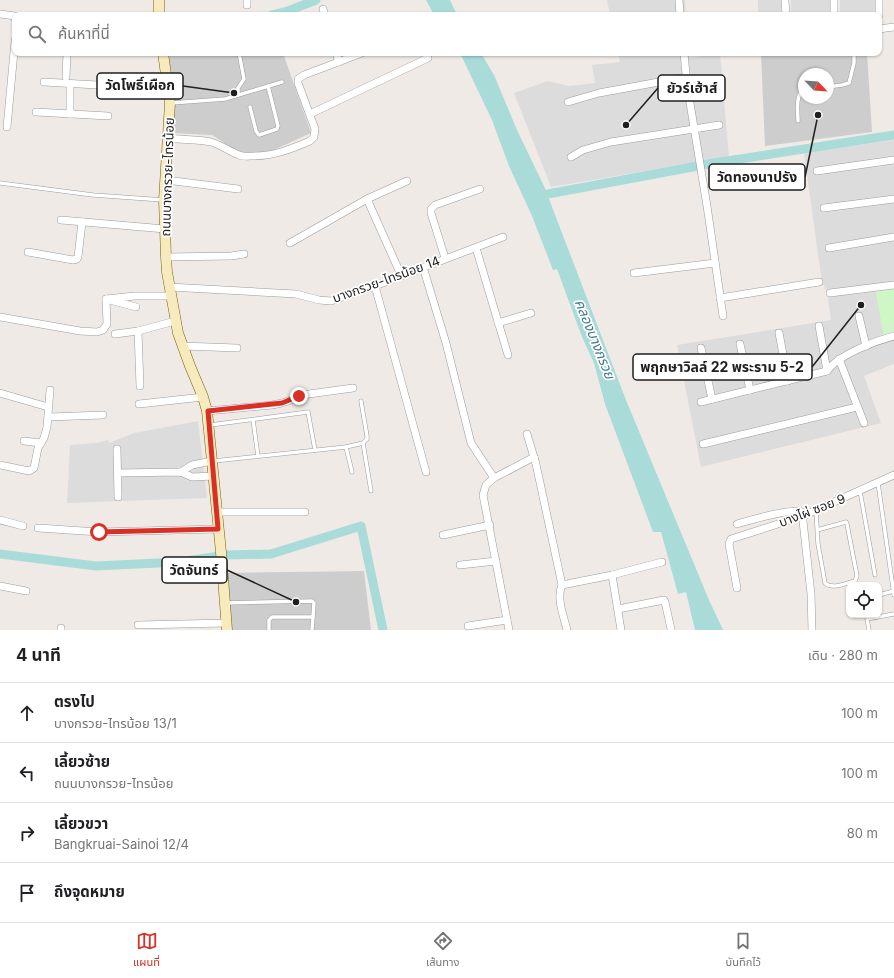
<!DOCTYPE html>
<html lang="th">
<meta charset="utf-8">
<style>
:root{--surface:#fff;--page:#f2f2f2;--text:#202124;--muted:#757577;--line:#e0e0e0;--accent:#d93025}
body{margin:0;font-family:Inter,"Noto Sans Thai",sans-serif;background:var(--page);color:var(--text)}
.controls{position:absolute;right:12px;bottom:12px;display:grid;overflow:hidden;border-radius:8px;box-shadow:0 1px 3px #0004}
.controls button{width:36px;height:36px;display:grid;place-items:center;padding:0;border:0;border-bottom:1px solid var(--line);background:var(--surface);color:var(--text);font:20px sans-serif}
.compass{position:absolute;left:798px;top:68px;width:36px;height:36px;border-radius:50%;background:var(--surface);box-shadow:0 1px 3px #0004;rotate:115deg}
.stop{position:absolute;width:12px;height:12px;margin:-9px;border:3px solid #d93025;border-radius:50%;background:#fff}
.stop.end{background:#d93025;border-color:#fff;box-shadow:0 1px 4px #0008}
.list{margin:0;padding:0;list-style:none}
h2{display:flex;justify-content:space-between;align-items:center;height:52px;margin:0;padding:0 16px;font-size:17px}
h2 small{font-size:13px;font-weight:400;color:var(--muted)}
.list li{display:grid;grid-template-columns:26px 1fr auto;gap:12px;align-items:center;box-sizing:border-box;height:60px;padding:0 16px;border-top:1px solid var(--line)}
.list b{display:block;font-size:15px;white-space:nowrap}
.list p{margin:0;font-size:13px;white-space:nowrap;color:var(--muted)}
.list em{font-size:13px;font-style:normal;color:var(--muted)}
.icon{flex:none;width:22px;height:22px;fill:none;stroke:currentColor;stroke-width:2;stroke-linecap:round;stroke-linejoin:round}
.map{position:relative;flex:none;width:894px;height:630px;overflow:hidden}
.search{position:absolute;background:var(--surface);box-shadow:0 1px 3px #0004;left:12px;right:12px;top:12px;height:44px;display:flex;align-items:center;gap:10px;box-sizing:border-box;padding:0 14px;border-radius:8px;color:var(--muted);font-size:15px}
.sheet{height:292px;background:var(--surface)}
nav{display:flex;justify-content:space-around;align-items:center;box-sizing:border-box;height:56px;border-top:1px solid var(--line);background:var(--surface);font-size:11px;color:var(--muted)}
nav a{display:grid;justify-items:center;gap:2px}
nav .on{color:var(--accent)}
.map>svg:first-child{display:block}
.residential{fill:#dddcdd}
.religious{fill:#cdcdcd;fill-rule:evenodd}
.park{fill:#cff7c6}
.water{fill:#a9dbd9}
.lines{fill:none;stroke-linecap:round;stroke-linejoin:round}
.canal{stroke:#a9dbd9;stroke-width:9}
.lane-casing{stroke:#9c9c9c;stroke-width:4.5}
.street-casing{stroke:#9c9c9c;stroke-width:8}
.secondary-casing{stroke:#73610a;stroke-width:11}
.lane{stroke:#fff;stroke-width:3.5}
.street{stroke:#fff;stroke-width:7}
.secondary{stroke:#f7eabd;stroke-width:10}
.route{stroke:#d93025;stroke-width:5}
.labels{text-anchor:middle;stroke-width:3.5;stroke-linejoin:round;paint-order:stroke}
.street-label{font-size:13px;fill:#1f1f1f;stroke:#fff}
.water-label{font-size:14px;font-style:italic;fill:#437b8c;stroke:#fff}
.leader{fill:none;stroke:#1f1f1f;stroke-width:1.5}
.callout-dot{fill:#1f1f1f;stroke:#fff;stroke-width:1.5}
.callout{fill:#fff;stroke:#1f1f1f;stroke-width:1.5}
.callout-label{font-size:14px;text-anchor:middle;font-weight:bold;fill:#1f1f1f}
</style>
<div class="map">
<svg width="894" height="630" viewBox="0 0 894 630">
<rect width="100%" height="100%" fill="#f0eae6"/>
<g class="residential">
<polygon points="607,0 685,0 686,15 610,15"/>
<rect x="758" y="0" width="23" height="15"/>
<rect x="791" y="0" width="39" height="15"/>
<polygon points="840,0 875,0 876,15 840,15"/>
<polygon points="618,53 689,53 689,58 720,53 729,157 551,187 514,93 548,81 569,86 595,83 592,65 620,62"/>
<polygon points="894,140 894,364 864,376 881,423 701,467 677,345 831,320 827,291 822,283 804,153"/>
<polygon points="198,421 207,498 67,503 70,445 96,443 108,440 109,443 134,433"/>
</g>
<g class="religious">
<polygon points="168,53 283,53 311,133 267,153 245,157 212,135 172,133"/>
<path d="M761,53H867L872,132L765,146ZM804,74H828V98H804Z"/>
<polygon points="364,571 371,630 225,630 224,573"/>
</g>
<polygon class="park" points="894,285 894,334 884,338 875,287"/>
<g class="water">
<polygon points="426,0 450,0 457,15 434,15"/>
<polygon points="460,53 481,53 494,75 517,130 544,186 626,400 709,600 723,630 695,630 686,592 678,594 661,532 653,532 605,404 594,363 582,337 557,269 553,270 532,216 509,166 492,120"/>
</g>
<g class="lines">
<g class="canal">
<polyline points="272,15 285,12 316,0"/>
<polyline points="537,196 714,163 894,135"/>
<polyline points="0,554 96,566 179,562 226,555 271,554 361,526 383,630"/>
</g>
<defs>
<g id="lane">
<polyline points="828,87 842,85 849,83 854,63 854,53"/>
<polyline points="238,95 238,88 244,79 239,53"/>
<polyline points="171,103 225,99 282,82"/>
<polyline points="250,107 256,131 259,135 277,129 278,126 268,86"/>
<path d="M798,121C798,112 795,95 804,89"/>
<polyline points="0,183 93,195 163,200"/>
<polyline points="253,420 258,456"/>
<polyline points="210,425 308,412 315,450"/>
<polyline points="363,443 371,491"/>
<polyline points="346,447 352,472"/>
<polyline points="214,461 346,447 363,443 367,439 367,436 361,401"/>
<polyline points="878,483 894,595"/>
<polyline points="860,491 875,575"/>
<path d="M816,511L818,544L825,583C832,590 846,583 855,581L857,576L847,524L846,522L817,530"/>
<polyline points="879,595 894,591"/>
<polyline points="226,603 312,601 314,603 312,630"/>
<polyline points="269,630 269,620 272,617 313,617"/>
<polyline points="869,630 867,619 894,614"/>
</g>
<g id="street">
<polyline points="247,0 247,5"/>
<polyline points="679,0 680,15"/>
<polyline points="785,0 786,15"/>
<polyline points="834,0 834,15"/>
<polyline points="879,0 879,15"/>
<polyline points="323,9 325,15"/>
<polyline points="0,14 15,16"/>
<polyline points="879,29 894,27"/>
<polyline points="336,53 339,62"/>
<polyline points="684,53 687,85 707,206 723,316"/>
<polyline points="66,77 67,53"/>
<polyline points="44,82 168,89"/>
<polyline points="568,102 599,93 686,77"/>
<polyline points="36,112 108,116"/>
<polyline points="70,114 70,84"/>
<polyline points="310,114 428,58"/>
<polyline points="7,127 15,41"/>
<path d="M168,138C182,140 197,139 211,142C221,145 229,151 239,155C243,157 249,156 254,156C274,156 291,149 310,141L314,137L315,129L298,83V79L304,75L362,53"/>
<polyline points="571,157 583,150 611,142 719,125"/>
<polyline points="817,171 894,160"/>
<polyline points="166,180 238,189"/>
<polyline points="367,199 401,275"/>
<polyline points="824,208 894,199"/>
<polyline points="61,220 165,229"/>
<polyline points="290,243 367,199 407,181"/>
<polyline points="476,248 508,355"/>
<polyline points="829,248 894,237"/>
<polyline points="28,252 73,260 77,259 78,257 82,222"/>
<polyline points="166,257 231,256 244,254"/>
<polyline points="445,258 431,213 431,209 435,205 480,189"/>
<polyline points="423,267 446,343 471,443 494,478"/>
<polyline points="634,273 715,263"/>
<polyline points="375,286 426,472"/>
<polyline points="169,287 296,294 319,300 331,301 375,286 503,237"/>
<polyline points="830,293 894,285"/>
<polyline points="720,298 819,282"/>
<polyline points="136,307 106,299 135,296 171,296"/>
<polyline points="859,316 866,346"/>
<polyline points="0,317 80,331 97,332 103,330 107,324 106,299"/>
<polyline points="498,323 531,313"/>
<polyline points="819,326 827,371"/>
<polyline points="138,331 140,386"/>
<polyline points="779,333 788,381"/>
<polyline points="115,334 138,331 175,321"/>
<polyline points="740,344 750,390"/>
<polyline points="182,346 237,348"/>
<polyline points="701,348 712,399"/>
<polyline points="839,359 864,423"/>
<polyline points="0,393 48,407"/>
<path d="M701,402L827,371C838,355 875,341 894,336"/>
<polyline points="139,404 203,397"/>
<polyline points="207,411 272,405 282,403 309,394 353,388"/>
<polyline points="49,417 103,415"/>
<path d="M527,434L536,464L562,585C556,598 564,617 567,630"/>
<polyline points="24,441 41,443"/>
<polyline points="703,444 857,407"/>
<polyline points="117,449 118,497"/>
<polyline points="0,465 29,471 34,468 38,448 44,438 47,427 50,390"/>
<polyline points="181,472 192,465 212,461"/>
<polyline points="118,473 181,472 192,477 214,476"/>
<polyline points="217,512 305,512"/>
<polyline points="0,520 23,526"/>
<path d="M737,524C750,520 792,508 802,512L811,594L812,630"/>
<polyline points="38,528 99,532 218,529"/>
<polyline points="443,535 490,525"/>
<polyline points="460,565 496,561"/>
<polyline points="612,575 621,630"/>
<polyline points="562,585 612,575 662,562"/>
<polyline points="0,586 26,591"/>
<polyline points="737,588 729,544 731,539 803,516 894,475"/>
<polyline points="618,609 664,600 665,602 671,629"/>
<polyline points="138,625 226,623"/>
<polyline points="468,626 507,620"/>
<polyline points="61,628 61,630"/>
<polyline points="509,630 483,495 486,485 494,478 534,457"/>
</g>
<g id="secondary">
<polyline points="159,0 159,15"/>
<polyline points="163,53 170,103 164,200 166,257 167,272 178,333 190,366 203,397 207,411 221,552 227,630"/>
</g>
</defs>
<use href="#lane" class="lane-casing"/>
<use href="#street" class="street-casing"/>
<use href="#secondary" class="secondary-casing"/>
<use href="#lane" class="lane"/>
<use href="#street" class="street"/>
<use href="#secondary" class="secondary"/>
</g>
<g class="lines">
<polyline class="route" points="99,532 218,529 208,411 282,403 299,396"/>
</g>
<g class="labels">
<g class="street-label">
<text transform="translate(167 177) rotate(-88)" y="5">ถนนบางกรวย-ไทรน้อย</text>
<text transform="translate(386 279) rotate(-20)" y="5">บางกรวย-ไทรน้อย 14</text>
<text transform="translate(812 510) rotate(-21)" y="5">บางไผ่ ซอย 9</text>
</g>
<g class="water-label">
<text transform="translate(595 339) rotate(68)" y="5">คลองบางกรวย</text>
</g>
</g>
<path class="leader" d="M234 93L183 86M626 125L658 88M818 115L805 177M861 305L812 367M296 602L227 570"/>
<g class="callout-dot">
<circle cx="234" cy="93" r="4"/>
<circle cx="626" cy="125" r="4"/>
<circle cx="818" cy="115" r="4"/>
<circle cx="861" cy="305" r="4"/>
<circle cx="296" cy="602" r="4"/>
</g>
<g class="callout">
<rect x="97" y="73" width="86" height="26" rx="4"/>
<rect x="658" y="75" width="67" height="26" rx="4"/>
<rect x="709" y="164" width="96" height="26" rx="4"/>
<rect x="633" y="354" width="179" height="26" rx="4"/>
<rect x="162" y="557" width="65" height="26" rx="4"/>
</g>
<g class="callout-label">
<text x="140" y="90">วัดโพธิ์เผือก</text>
<text x="692" y="93">ยัวร์เฮ้าส์</text>
<text x="757" y="182">วัดทองนาปรัง</text>
<text x="722" y="372">พฤกษาวิลล์ 22 พระราม 5-2</text>
<text x="194" y="575">วัดจันทร์</text>
</g>
</svg>
<div class="controls">
<button><svg class="icon" aria-label="locate" viewBox="0 0 24 24"><circle cx="12" cy="12" r="6"/><path d="M12 2v4M12 18v4M2 12h4M18 12h4"/></svg></button>
</div>
<svg class="compass" viewBox="-18 -18 36 36"><path d="M0-13l5 13h-10z" fill="#e53935"/><path d="M0 13l5-13h-10z" fill="#757577"/></svg>
<div class="stop" style="left:99px;top:532px"></div>
<div class="stop end" style="left:299px;top:396px"></div>
<div class="search"><svg class="icon" aria-label="search" viewBox="0 0 24 24"><circle cx="10" cy="10" r="6"/><path d="M15 15l6 6"/></svg>ค้นหาที่นี่</div>
</div>
<section class="sheet">
<h2>4 นาที<small>เดิน · 280 m</small></h2>
<ul class="list">
<li><svg class="icon" aria-label="ahead" viewBox="0 0 24 24"><path d="M12 20V5M6 11l6-6 6 6"/></svg><div><b>ตรงไป</b><p>บางกรวย-ไทรน้อย 13/1</p></div><em>100 m</em></li>
<li><svg class="icon" aria-label="left" viewBox="0 0 24 24"><path d="M17 20v-9H6M10 6l-5 5 5 5"/></svg><div><b>เลี้ยวซ้าย</b><p>ถนนบางกรวย-ไทรน้อย</p></div><em>100 m</em></li>
<li><svg class="icon" aria-label="right" viewBox="0 0 24 24"><path d="M7 20v-9h11M14 6l5 5-5 5"/></svg><div><b>เลี้ยวขวา</b><p>Bangkruai-Sainoi 12/4</p></div><em>80 m</em></li>
<li><svg class="icon" aria-label="arrive" viewBox="0 0 24 24"><path d="M6 21V4h12l-3 4 3 4H6"/></svg><div><b>ถึงจุดหมาย</b></div></li>
</ul>
</section>
<nav>
<a class="on"><svg class="icon" aria-label="map" viewBox="0 0 24 24"><path d="M3 6l6-2 6 2 6-2v14l-6 2-6-2-6 2zM9 4v14M15 6v14"/></svg>แผนที่</a>
<a><svg class="icon" aria-label="directions" viewBox="0 0 24 24"><path d="M12 3l9 9-9 9-9-9zM9 14v-3h6M13 9l2 2-2 2"/></svg>เส้นทาง</a>
<a><svg class="icon" aria-label="saved" viewBox="0 0 24 24"><path d="M7 4h10v16l-5-4-5 4z"/></svg>บันทึกไว้</a>
</nav>
